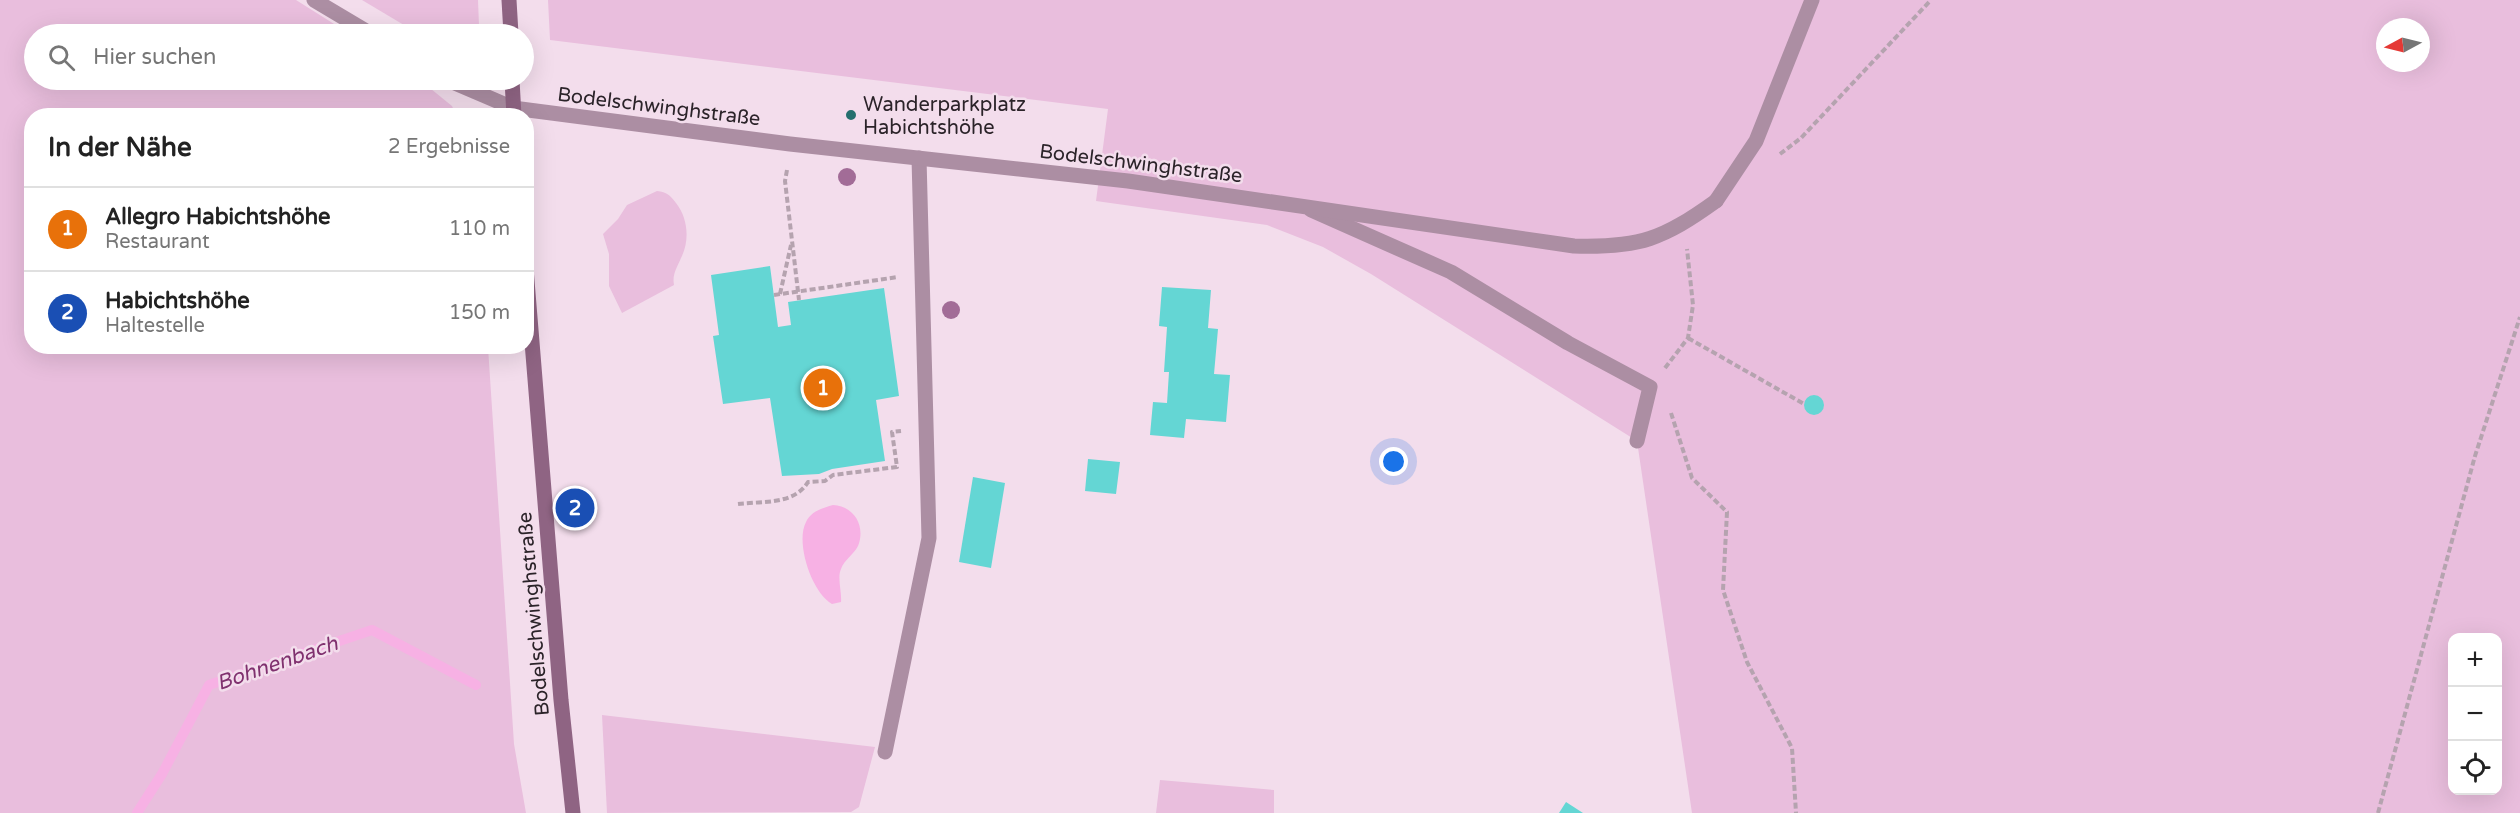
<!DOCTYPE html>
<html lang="de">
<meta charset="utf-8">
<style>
:root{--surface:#fff;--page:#f2f2f2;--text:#222;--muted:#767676;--line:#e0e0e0;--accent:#ea580c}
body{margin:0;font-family:"Varela Round",sans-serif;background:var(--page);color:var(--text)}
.controls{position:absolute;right:18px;bottom:18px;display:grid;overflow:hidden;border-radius:12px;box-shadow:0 6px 24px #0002}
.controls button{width:54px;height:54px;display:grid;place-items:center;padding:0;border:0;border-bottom:2px solid var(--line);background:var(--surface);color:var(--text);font:30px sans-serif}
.compass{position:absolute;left:2376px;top:18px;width:54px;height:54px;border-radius:50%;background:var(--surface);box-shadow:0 6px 24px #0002;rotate:263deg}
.you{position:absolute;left:1394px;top:462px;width:21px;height:21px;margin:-15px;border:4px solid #fff;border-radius:50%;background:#1a73e8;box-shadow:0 0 0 9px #1a73e833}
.badge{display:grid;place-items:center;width:39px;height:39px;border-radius:50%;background:var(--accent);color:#fff;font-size:20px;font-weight:700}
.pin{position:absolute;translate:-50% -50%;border:3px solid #fff;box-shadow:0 2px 6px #0006}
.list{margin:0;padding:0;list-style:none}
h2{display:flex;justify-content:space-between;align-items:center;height:78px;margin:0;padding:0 24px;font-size:26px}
h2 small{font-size:20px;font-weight:400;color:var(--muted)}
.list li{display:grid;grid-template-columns:39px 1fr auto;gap:18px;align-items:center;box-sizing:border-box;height:84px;padding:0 24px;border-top:2px solid var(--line)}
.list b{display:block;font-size:22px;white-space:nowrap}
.list p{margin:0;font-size:20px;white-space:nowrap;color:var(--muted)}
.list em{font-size:20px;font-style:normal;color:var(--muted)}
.icon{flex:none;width:33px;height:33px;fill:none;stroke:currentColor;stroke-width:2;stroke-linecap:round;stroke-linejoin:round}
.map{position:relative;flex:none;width:2520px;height:813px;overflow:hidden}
.search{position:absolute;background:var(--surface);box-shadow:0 6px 24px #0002;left:24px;top:24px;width:510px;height:66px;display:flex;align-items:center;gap:15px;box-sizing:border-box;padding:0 21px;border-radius:33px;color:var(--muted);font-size:22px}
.panel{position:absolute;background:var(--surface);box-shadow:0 6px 24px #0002;left:24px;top:108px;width:510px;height:246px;border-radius:24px}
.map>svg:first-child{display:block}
.green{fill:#e9bedd;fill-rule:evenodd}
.water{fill:#f7b1e4}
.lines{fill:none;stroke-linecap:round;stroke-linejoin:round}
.stream{stroke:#f7b1e4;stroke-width:10}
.building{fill:#64d6d4}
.path{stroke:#b5a3af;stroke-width:4;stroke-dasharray:6 3;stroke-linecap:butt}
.lane{stroke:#ac8ea3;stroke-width:15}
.street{stroke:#ac8ea3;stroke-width:15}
.secondary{stroke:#8f6483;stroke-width:15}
.tree{fill:#a26c97}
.poi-dot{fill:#246f6e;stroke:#f3ddec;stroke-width:2}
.labels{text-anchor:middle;stroke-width:5;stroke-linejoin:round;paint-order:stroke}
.poi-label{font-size:20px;fill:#2b2329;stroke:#f3ddec;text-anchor:start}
.street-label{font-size:20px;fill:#2b2329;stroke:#f3ddec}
.water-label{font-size:21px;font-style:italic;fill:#80316f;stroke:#f3ddec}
</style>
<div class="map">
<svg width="2520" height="813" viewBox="0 0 2520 813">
<rect width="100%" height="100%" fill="#f3ddec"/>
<g class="green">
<polygon points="0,0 296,0 350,34 34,34 34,80 420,80 452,106 456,115 32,116 32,346 488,347 514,744 526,813 0,813"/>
<polygon points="362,0 478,0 479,26 474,34 419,34"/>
<path d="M548,0H2520V813H1692L1637,441L1371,274L1323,247L1267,225L1096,201L1108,109L550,40ZM2385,27H2421V63H2385ZM2452,638H2498V790H2452Z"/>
<path d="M657,191C667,192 670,195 676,203C688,218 690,241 681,258C677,268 672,274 674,285L622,313L609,286V254L603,234L618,219L627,205Z"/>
<polygon points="602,715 875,747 859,807 851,812 607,813"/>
<polygon points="1160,780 1274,790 1274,813 1156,813"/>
</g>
<path class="water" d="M833,505C854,506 866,526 858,546C854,554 844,560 841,569C837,577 842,593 841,602L832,604C812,593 795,543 806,522C811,511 823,508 833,505Z"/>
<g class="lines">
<polyline class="stream" points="137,813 162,774 209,685 372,630 476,685"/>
</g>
<g class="building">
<polygon points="770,266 778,327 791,325 788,302 884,288 899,396 876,400 885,461 832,469 819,474 782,476 770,398 723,404 713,336 719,335 711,275"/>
<polygon points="1162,287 1211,290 1208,328 1218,329 1214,374 1230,375 1226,422 1186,419 1184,438 1150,435 1153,402 1167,403 1169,372 1164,372 1167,327 1159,326"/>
<circle cx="1814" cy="405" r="10"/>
<polygon points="1088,459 1120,462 1116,494 1085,491"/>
<polygon points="973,477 1005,483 991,568 959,562"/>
<polygon points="1566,802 1583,813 1559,813"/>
</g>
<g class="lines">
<g class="path">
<polyline points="1780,154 1801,138 1931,0"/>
<polyline points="787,170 785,181 799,300"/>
<polyline points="780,294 791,245"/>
<polyline points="774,295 898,277"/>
<polyline points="1688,338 1804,404"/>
<polyline points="1665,368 1688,338 1693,305 1687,249"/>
<polyline points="1671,413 1692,478 1727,512 1723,590 1747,662 1792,748 1796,813"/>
<path d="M738,504C763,501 794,505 808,482L825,481L833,475L897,467L892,432L901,431"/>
<polyline points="2378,813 2475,456 2520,317"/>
</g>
<g class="lane">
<polyline points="1716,201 1756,141 1812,0"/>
<polyline points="1311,210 1451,272 1568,343 1650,387 1637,441"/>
<polyline points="885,752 929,538 919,158"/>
</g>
<g class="street">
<polyline points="314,0 371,34"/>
<path d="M448,80L513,108L790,144L1128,181L1574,246C1640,248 1663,239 1716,201"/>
</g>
<g class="secondary">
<polyline points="509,0 511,34"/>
<polyline points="512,80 514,116"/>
<polyline points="526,268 561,700 573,813"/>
</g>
</g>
<g class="tree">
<circle cx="847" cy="177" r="9"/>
<circle cx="951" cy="310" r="9"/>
</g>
<circle class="poi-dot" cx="851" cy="115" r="6"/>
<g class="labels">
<g class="poi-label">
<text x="863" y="111">Wanderparkplatz<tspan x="863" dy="23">Habichtshöhe</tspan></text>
</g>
<g class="street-label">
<text transform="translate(659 106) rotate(7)" y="7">Bodelschwinghstraße</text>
<text transform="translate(1141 163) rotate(7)" y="7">Bodelschwinghstraße</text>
<text transform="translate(533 614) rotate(-95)" y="7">Bodelschwinghstraße</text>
</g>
<g class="water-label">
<text transform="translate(277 663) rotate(-19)" y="7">Bohnenbach</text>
</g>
</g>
</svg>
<div class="controls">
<button>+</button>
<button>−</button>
<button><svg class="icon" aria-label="locate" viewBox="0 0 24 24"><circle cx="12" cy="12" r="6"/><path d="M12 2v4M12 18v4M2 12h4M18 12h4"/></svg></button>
</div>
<svg class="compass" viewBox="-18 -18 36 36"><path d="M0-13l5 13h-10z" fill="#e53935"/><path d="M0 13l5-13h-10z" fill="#767676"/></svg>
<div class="you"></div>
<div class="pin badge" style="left:823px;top:388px;background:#e8710a">1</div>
<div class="pin badge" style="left:575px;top:508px;background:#1a4fb4">2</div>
<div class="search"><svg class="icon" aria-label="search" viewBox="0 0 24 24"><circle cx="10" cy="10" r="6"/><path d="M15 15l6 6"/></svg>Hier suchen</div>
<section class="panel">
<h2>In der Nähe<small>2 Ergebnisse</small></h2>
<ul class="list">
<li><span class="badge" style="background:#e8710a">1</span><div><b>Allegro Habichtshöhe</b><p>Restaurant</p></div><em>110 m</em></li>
<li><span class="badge" style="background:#1a4fb4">2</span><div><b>Habichtshöhe</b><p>Haltestelle</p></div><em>150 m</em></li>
</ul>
</section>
</div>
